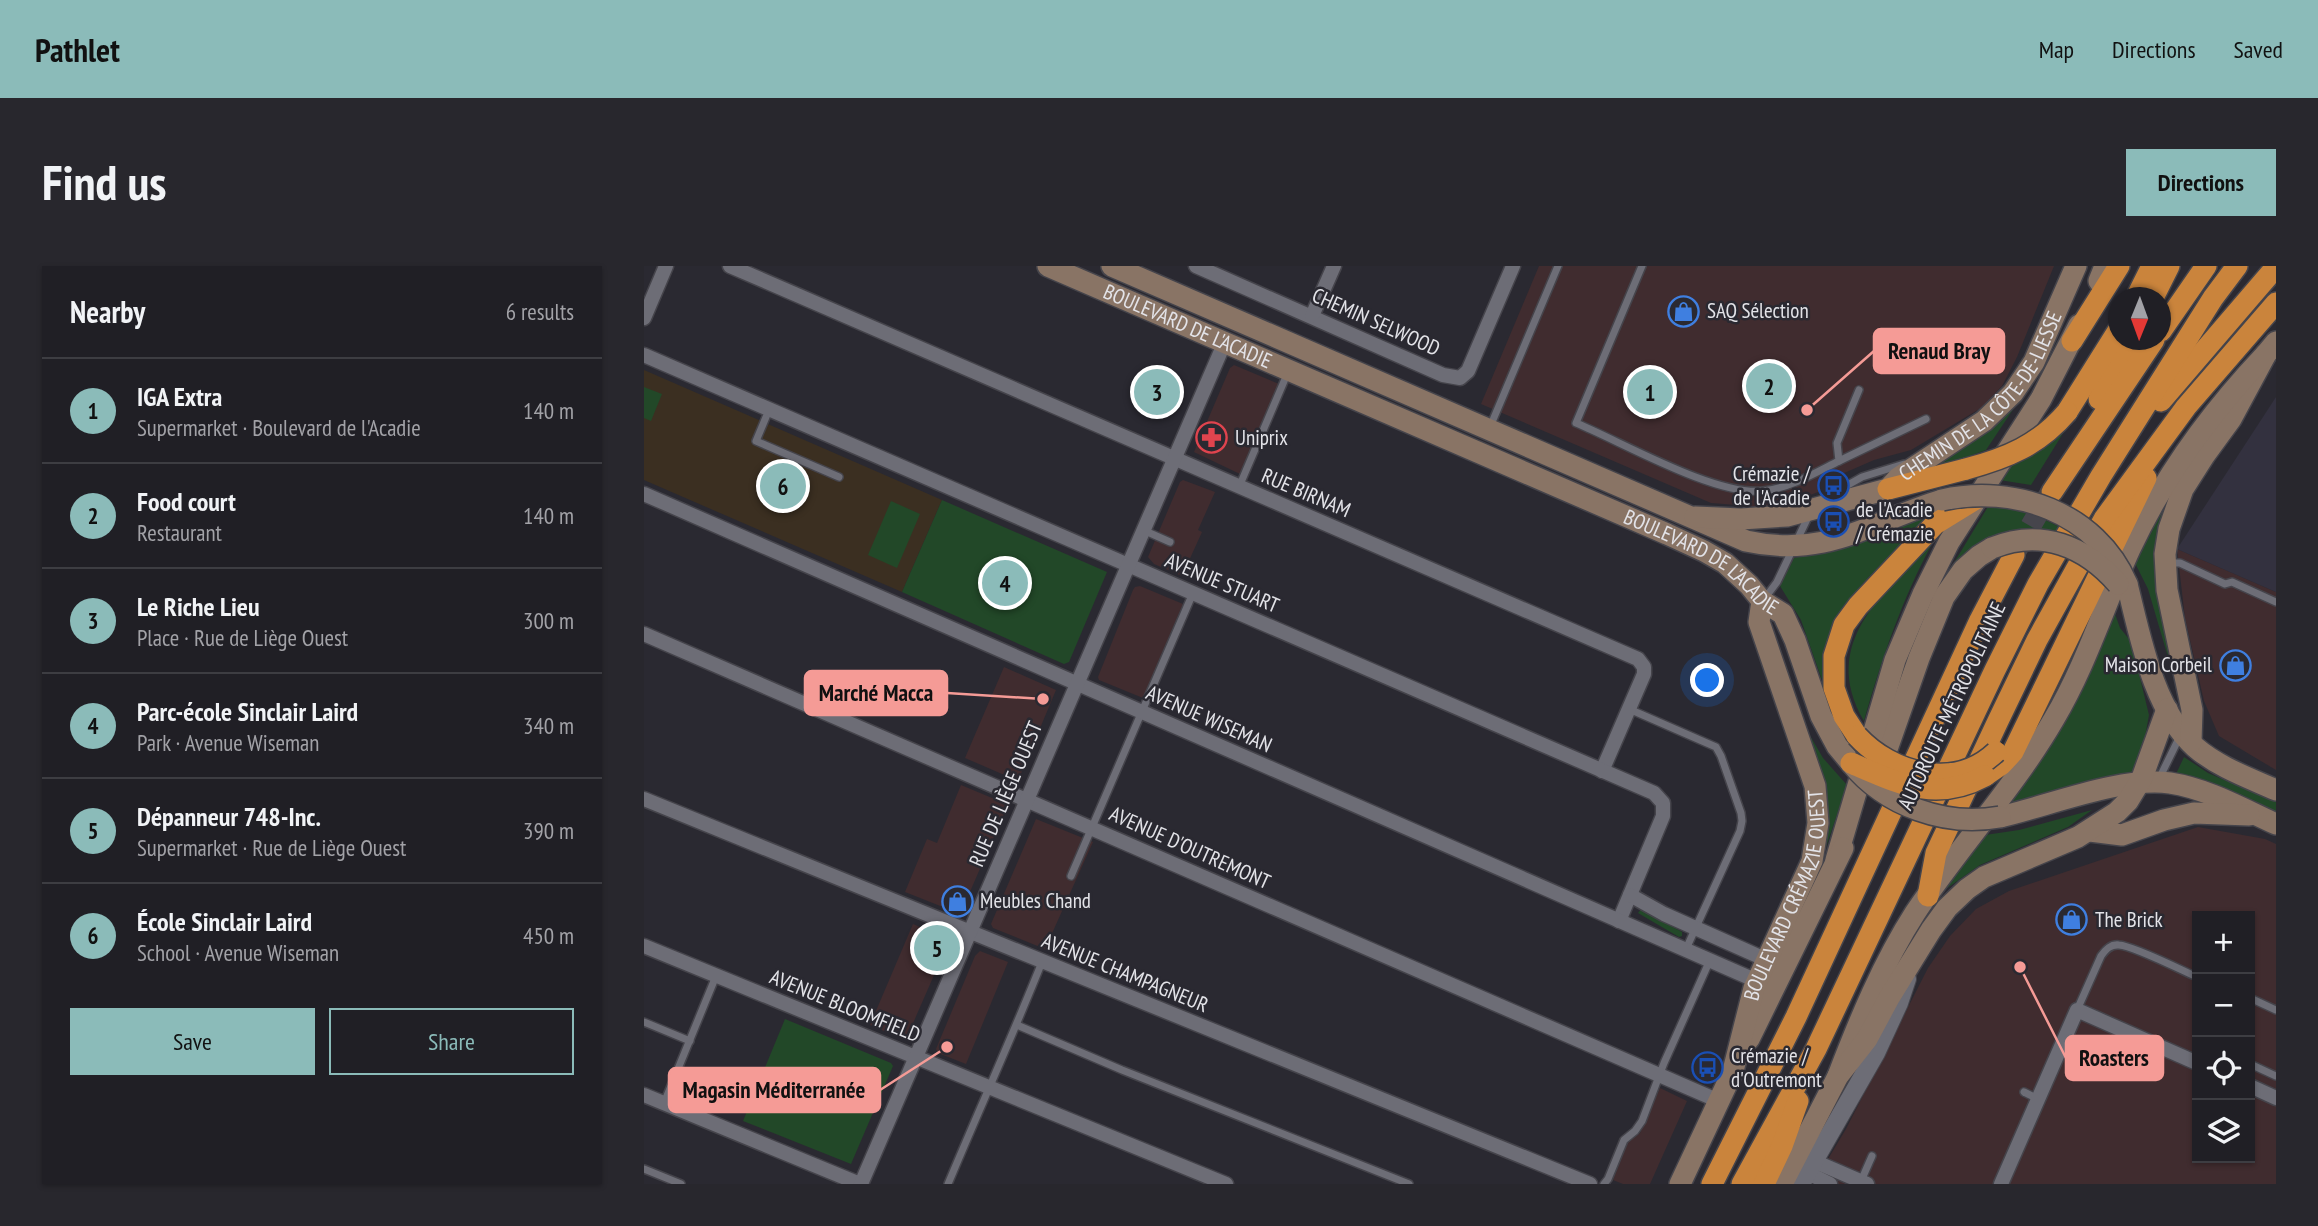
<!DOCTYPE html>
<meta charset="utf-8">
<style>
:root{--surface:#201f25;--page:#28272d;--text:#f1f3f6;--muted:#a2a2a7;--line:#3d3d42;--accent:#8bbbb9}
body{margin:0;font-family:"PT Sans Narrow",sans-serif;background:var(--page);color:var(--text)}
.controls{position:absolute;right:21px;bottom:21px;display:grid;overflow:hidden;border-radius:0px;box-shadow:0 2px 5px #0004}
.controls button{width:63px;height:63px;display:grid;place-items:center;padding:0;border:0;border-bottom:2px solid var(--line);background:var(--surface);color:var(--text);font:35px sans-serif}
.compass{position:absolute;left:1464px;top:21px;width:63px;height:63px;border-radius:50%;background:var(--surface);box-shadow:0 2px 5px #0004;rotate:181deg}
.you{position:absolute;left:1064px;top:415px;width:24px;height:24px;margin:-18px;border:5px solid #fff;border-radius:50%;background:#1a73e8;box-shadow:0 0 0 10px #1a73e833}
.badge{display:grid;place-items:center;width:46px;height:46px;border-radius:50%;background:var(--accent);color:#111;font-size:23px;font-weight:700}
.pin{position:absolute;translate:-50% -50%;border:4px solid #fff;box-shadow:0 2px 7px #0006}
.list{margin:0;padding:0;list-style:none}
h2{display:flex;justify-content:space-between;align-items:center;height:91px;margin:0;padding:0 28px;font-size:30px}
h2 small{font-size:23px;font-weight:400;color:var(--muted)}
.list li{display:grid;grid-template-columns:46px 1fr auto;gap:21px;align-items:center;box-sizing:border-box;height:105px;padding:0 28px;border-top:2px solid var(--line)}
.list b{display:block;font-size:26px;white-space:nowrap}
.list p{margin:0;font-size:23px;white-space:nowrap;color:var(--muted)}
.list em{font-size:23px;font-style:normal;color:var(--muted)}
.actions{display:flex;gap:14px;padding:21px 28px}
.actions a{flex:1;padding:16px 0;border:2px solid var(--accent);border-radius:0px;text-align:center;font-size:24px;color:var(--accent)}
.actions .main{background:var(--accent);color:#111}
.icon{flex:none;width:38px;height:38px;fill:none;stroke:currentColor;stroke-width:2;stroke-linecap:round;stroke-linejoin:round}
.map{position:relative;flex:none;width:1632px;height:918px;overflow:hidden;border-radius:0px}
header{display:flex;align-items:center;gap:42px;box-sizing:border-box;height:98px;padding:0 35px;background:var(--accent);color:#111}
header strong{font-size:33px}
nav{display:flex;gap:38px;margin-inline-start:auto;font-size:24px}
.intro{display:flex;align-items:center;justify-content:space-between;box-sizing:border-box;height:168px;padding:0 42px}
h1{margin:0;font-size:49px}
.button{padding:18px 32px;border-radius:0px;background:var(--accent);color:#111;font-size:24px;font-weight:700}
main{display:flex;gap:42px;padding:0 42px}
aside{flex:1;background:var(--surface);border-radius:0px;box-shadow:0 2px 5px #0004}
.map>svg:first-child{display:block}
.commercial{fill:#402c2f;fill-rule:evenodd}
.built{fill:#33313f}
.education{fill:#3b2f21}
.green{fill:#224828}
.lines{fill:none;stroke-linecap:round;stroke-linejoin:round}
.motorway-tunnel{stroke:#46454c;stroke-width:21;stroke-dasharray:21 10;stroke-linecap:butt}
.service-casing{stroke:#45444b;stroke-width:10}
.minor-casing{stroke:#45444b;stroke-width:17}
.tertiary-casing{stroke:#45444b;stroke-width:20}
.secondary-casing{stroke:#45444b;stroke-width:24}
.motorway-casing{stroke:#45444b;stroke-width:24}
.service{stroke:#6d6d76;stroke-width:7}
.minor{stroke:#6d6d76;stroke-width:14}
.tertiary{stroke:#6d6d76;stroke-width:18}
.secondary{stroke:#897465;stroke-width:21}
.motorway{stroke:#ca843c;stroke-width:21}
.secondary-bridge-casing{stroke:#45444b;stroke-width:24;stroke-linecap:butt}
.motorway-bridge-casing{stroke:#45444b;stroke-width:24;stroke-linecap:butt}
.secondary-bridge{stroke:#897465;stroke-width:21}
.motorway-bridge{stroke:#ca843c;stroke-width:21}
.labels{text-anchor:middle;stroke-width:5;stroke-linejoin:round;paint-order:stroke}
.poi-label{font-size:21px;fill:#e3e3e8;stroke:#2a2931;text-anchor:start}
.street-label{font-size:21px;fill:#e3e3e8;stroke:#2a2931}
.leader{fill:none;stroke:#f59b96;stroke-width:2.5}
.callout-dot{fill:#f59b96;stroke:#2a2931;stroke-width:2.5}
.callout{fill:#f59b96;stroke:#f59b96;stroke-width:2.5}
.callout-label{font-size:23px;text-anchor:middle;font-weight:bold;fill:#111}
</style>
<header>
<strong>Pathlet</strong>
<nav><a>Map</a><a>Directions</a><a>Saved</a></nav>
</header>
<div class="intro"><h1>Find us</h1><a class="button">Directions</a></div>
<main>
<aside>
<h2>Nearby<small>6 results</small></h2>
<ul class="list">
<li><span class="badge">1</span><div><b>IGA Extra</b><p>Supermarket · Boulevard de l'Acadie</p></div><em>140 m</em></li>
<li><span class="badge">2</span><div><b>Food court</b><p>Restaurant</p></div><em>140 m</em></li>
<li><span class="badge">3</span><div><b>Le Riche Lieu</b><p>Place · Rue de Liège Ouest</p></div><em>300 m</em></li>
<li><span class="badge">4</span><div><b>Parc-école Sinclair Laird</b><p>Park · Avenue Wiseman</p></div><em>340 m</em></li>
<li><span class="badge">5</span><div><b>Dépanneur 748-Inc.</b><p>Supermarket · Rue de Liège Ouest</p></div><em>390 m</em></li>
<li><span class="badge">6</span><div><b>École Sinclair Laird</b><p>School · Avenue Wiseman</p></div><em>450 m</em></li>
</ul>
<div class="actions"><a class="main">Save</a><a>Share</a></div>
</aside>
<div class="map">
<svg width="1632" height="918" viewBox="0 0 1632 918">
<rect width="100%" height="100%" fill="#2a2931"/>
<g class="commercial">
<polygon points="895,0 1410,0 1373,91 1358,120 1337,142 1267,184 1230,194 1191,211 1174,226 1146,237 1118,241 1067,237 837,138"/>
<polygon points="590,99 635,118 596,208 550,186 586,102"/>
<polygon points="539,214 571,226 554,264 558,266 538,310 510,298 504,291 536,216"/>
<polygon points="1533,283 1632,326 1632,504 1575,470 1560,435 1541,352"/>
<polygon points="496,320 539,338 499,432 455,414 454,411 489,324 491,321"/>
<polygon points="360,401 412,424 376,510 372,514 321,492"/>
<polygon points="317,519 360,537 362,543 318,644 314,647 261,626 283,573 293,577"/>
<polygon points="392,553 449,576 401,683 349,662 347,658"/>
<path d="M1554,561L1621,573L1632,578V918H1169L1202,863L1284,702L1306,670L1332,643L1365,625ZM1553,650H1606V892H1553Z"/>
<polygon points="269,658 302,672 304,677 263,771 259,773 226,759"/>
<polygon points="336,685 364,696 322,798 294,787 292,783 331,690"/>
<polygon points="1016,822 1043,835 1006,918 979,918 969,914 984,876 996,867"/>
</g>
<polygon class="built" points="1632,131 1632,326 1533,283"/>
<polygon class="education" points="0,104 298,234 258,326 0,214"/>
<g class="green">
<polygon points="0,121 18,128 7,155 0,152"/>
<polygon points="1380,127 1342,184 1268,211"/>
<polygon points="1426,156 1387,219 1349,213 1317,213 1377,195 1392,186"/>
<polygon points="1527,229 1528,390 1524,391 1504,323 1491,297"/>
<polygon points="298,234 463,306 425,396 420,398 258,326"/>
<polygon points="247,235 276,248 253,302 224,289"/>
<path d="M1345,239C1378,245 1401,251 1430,269L1328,283L1305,305Z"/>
<path d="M1288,248C1261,279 1219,310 1199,344C1186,366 1181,392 1179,417L1157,354L1136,320L1150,292L1207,280Z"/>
<path d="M1289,276C1258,333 1238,392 1220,455C1175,377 1239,328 1289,276Z"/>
<polygon points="1470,345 1476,362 1485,373 1489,383 1505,449 1501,471 1489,506 1365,539 1392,500"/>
<polygon points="1164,466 1179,492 1203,519 1178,593 1177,506"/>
<polygon points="1540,491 1564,507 1632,536 1632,546 1562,515 1532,508"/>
<polygon points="1448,544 1424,561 1336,599 1299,625 1341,569 1375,564"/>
<polygon points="997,643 1038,666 1038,670 1035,671 994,647"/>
<polygon points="141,753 247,797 249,800 207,898 99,855"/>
</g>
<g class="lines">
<polyline class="motorway-tunnel" points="1371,287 1406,227"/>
<defs>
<g id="service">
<path d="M998,0L932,157C978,176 1071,230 1119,225C1146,222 1171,207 1195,195L1193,177L1215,124"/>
<polyline points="125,144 112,175 195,211"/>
<polyline points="846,161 914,0"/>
<polyline points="1195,195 1282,153"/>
<polyline points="595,221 644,106"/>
<polyline points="1181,232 1218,211 1260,198"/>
<polyline points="499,264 526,276"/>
<polyline points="1522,297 1536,297 1581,318 1588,316 1632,336"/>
<polyline points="1121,332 1133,316 1166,247"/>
<polyline points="985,443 1072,481 1077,490 1097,547 1098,555 1096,565 1042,683"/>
<polyline points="1515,513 1536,470"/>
<polyline points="427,610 549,327"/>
<polyline points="1606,732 1632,744"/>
<path d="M1433,744L1457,690C1462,683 1467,678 1475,679C1490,680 1537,704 1553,711"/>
<polyline points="0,756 46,775"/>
<polyline points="373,759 478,804 765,918"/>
<polyline points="1606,798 1632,810"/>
<polyline points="1380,826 1394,833"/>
<polyline points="20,837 72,710"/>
<polyline points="0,903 37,918"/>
<polyline points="1217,915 1228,890"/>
<path d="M304,918C335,844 368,771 398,696"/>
<polyline points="960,918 964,913 980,874 991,865 998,855 1020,797 1066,694"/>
</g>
<g id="minor">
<polyline points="86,0 994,393 1000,401 1000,408 958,505"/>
<polyline points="552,0 799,109 816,112 824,105 869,0"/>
<polyline points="668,50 690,0"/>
<polyline points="0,52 22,0"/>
<polyline points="0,89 1010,527 1019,537 1019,550 975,655"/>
<polyline points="0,228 1113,715"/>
<polyline points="0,368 1075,835"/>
<polyline points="0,533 946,918"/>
<polyline points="986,629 1020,648 1123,694"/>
<polyline points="0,680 582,918"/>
<polyline points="1606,820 1632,832"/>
<polyline points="0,829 216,918"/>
<polyline points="1172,896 1223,918"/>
<polyline points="1164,907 1186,918"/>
<polyline points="217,918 580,78"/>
<polyline points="1357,918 1433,744 1553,797"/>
</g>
<polyline id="tertiary" points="1157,918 1232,787 1255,737 1263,713"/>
<g id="secondary">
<path id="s1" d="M404,0L1023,268L1060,285L1081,297L1105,319L1118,335L1139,348L1151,374L1177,450L1193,480L1207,497"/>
<path d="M468,0L1102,275C1183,293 1226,256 1298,234"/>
<polyline points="1455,15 1461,0"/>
<path id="s2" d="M1051,251L1097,253L1143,250L1244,223L1254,212L1340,155L1369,127L1390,96L1432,0"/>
<path d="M1483,318C1496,369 1509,444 1551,481C1574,501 1605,512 1632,524"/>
<polyline points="1547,476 1548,444 1523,324 1521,288 1525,263 1539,223 1560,190 1587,153 1622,88 1632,76"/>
<polyline points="1234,509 1275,392 1300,331 1319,304 1335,290 1348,282"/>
<path d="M1356,551C1404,540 1478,510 1526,517C1564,523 1597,542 1632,558"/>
<polyline points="1446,565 1478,569 1520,554 1550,547 1605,549"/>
<polyline points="1192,594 1251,394 1279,328 1305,276 1397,133 1435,59"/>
<polyline points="1105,773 1199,582"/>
<path d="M1194,810C1215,755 1239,697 1271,647C1315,581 1370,522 1410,453C1442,399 1460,340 1486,283C1520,210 1567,146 1622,88"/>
<path id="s3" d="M1036,918L1089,805L1110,722L1168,595L1174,557L1171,520L1115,356L1118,335"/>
<polyline points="1138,918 1194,810 1223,773 1245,732 1287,664 1303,642 1323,623 1340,611 1434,571 1473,546 1484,535 1498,512 1523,443"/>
</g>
<g id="motorway">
<polyline points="1492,32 1508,0"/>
<polyline points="1509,32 1525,0"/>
<polyline points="1517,65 1562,0"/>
<polyline points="1428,75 1475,0"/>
<polyline points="1455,133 1485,74"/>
<polyline points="1517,135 1632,1"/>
<polyline points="1423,146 1475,63"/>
<polyline points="1244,223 1322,203"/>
<polyline points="1408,226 1510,74"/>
<polyline points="1213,470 1200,450 1190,422 1190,390 1200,359 1214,340 1291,258 1335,231"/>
<polyline points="1342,509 1358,498 1369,486 1502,212"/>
<polyline points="1284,630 1292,587 1354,455 1393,374 1460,253 1542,141 1632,37"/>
<polyline points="1068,918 1152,751 1336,354 1370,289"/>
<polyline points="1098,918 1172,783 1351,404 1394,318 1457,210 1569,32 1593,0"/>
<polyline points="1120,918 1138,880 1154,835"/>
</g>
</defs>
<use href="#service" class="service-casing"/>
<use href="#minor" class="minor-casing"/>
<use href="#tertiary" class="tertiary-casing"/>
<use href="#secondary" class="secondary-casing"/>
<use href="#motorway" class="motorway-casing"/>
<use href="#service" class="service"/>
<use href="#minor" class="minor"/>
<use href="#tertiary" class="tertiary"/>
<use href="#secondary" class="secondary"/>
<use href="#motorway" class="motorway"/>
<defs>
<g id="secondary-bridge">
<path d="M1298,234C1370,218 1452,246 1483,318"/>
<path d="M1348,282C1397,262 1441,280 1474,318"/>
<path d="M1207,497C1242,540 1301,561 1356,551"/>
</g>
<g id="motorway-bridge">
<path d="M1322,203C1363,192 1395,179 1423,146"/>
<path d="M1213,470C1248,508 1311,525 1352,486"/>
<path d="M1207,497C1254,517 1291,537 1341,510"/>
</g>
</defs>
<use href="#secondary-bridge" class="secondary-bridge-casing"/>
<use href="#motorway-bridge" class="motorway-bridge-casing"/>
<use href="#secondary-bridge" class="secondary-bridge"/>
<use href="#motorway-bridge" class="motorway-bridge"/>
</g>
<defs>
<symbol id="shop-ring" viewBox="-11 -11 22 22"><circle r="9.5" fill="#2a2931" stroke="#3f7fe0" stroke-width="1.5"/><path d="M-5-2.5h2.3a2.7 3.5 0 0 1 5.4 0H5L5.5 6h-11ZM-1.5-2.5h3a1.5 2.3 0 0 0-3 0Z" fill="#3f7fe0"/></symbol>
<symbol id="pharmacy-ring" viewBox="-11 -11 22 22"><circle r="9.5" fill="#2a2931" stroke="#e0444e" stroke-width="1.5"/><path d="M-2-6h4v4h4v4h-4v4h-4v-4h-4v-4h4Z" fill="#e0444e"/></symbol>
<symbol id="bus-ring" viewBox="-11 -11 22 22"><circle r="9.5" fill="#2a2931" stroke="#1a4fb4" stroke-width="1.5"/><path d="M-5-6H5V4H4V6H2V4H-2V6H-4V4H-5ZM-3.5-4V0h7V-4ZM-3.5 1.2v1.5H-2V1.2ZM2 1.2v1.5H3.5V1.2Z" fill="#1a4fb4"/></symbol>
</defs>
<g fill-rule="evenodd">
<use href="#shop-ring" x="1022" y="28" width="35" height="35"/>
<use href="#pharmacy-ring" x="550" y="154" width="35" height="35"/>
<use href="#bus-ring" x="1172" y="202" width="35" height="35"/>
<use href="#bus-ring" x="1172" y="238" width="35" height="35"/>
<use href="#shop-ring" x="1574" y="382" width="35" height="35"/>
<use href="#shop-ring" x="296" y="618" width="35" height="35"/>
<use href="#shop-ring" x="1410" y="636" width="35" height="35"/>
<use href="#bus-ring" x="1046" y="784" width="35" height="35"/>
</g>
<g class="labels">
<g class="poi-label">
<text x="1063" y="52">SAQ Sélection</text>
<text x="591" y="179">Uniprix</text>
<text x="1166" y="215" text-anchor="end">Crémazie /<tspan x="1166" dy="24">de l'Acadie</tspan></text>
<text x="1212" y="251">de l'Acadie<tspan x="1212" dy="24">/ Crémazie</tspan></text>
<text x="1568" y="406" text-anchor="end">Maison Corbeil</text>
<text x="336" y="642">Meubles Chand</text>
<text x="1451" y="661">The Brick</text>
<text x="1087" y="797">Crémazie /<tspan x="1087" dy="24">d'Outremont</tspan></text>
</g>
<g class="street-label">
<text transform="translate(732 56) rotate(24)" y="7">CHEMIN SELWOOD</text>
<text dy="7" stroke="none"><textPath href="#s1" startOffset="152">BOULEVARD DE L'ACADIE</textPath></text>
<text dy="7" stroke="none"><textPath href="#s2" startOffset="331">CHEMIN DE LA CÔTE-DE-LIESSE</textPath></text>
<text transform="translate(662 227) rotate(23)" y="7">RUE BIRNAM</text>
<text dy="7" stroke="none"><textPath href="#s1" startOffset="719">BOULEVARD DE L'ACADIE</textPath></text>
<text transform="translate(578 317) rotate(23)" y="7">AVENUE STUART</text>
<text transform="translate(1308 440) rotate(-65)" y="7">AUTOROUTE MÉTROPOLITAINE</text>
<text transform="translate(565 453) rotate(24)" y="7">AVENUE WISEMAN</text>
<text transform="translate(362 528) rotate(-67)" y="7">RUE DE LIÈGE OUEST</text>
<text transform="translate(546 582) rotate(24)" y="7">AVENUE D'OUTREMONT</text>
<text dy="7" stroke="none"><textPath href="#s3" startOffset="310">BOULEVARD CRÉMAZIE OUEST</textPath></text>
<text transform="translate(481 707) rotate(22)" y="7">AVENUE CHAMPAGNEUR</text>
<text transform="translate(201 740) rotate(22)" y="7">AVENUE BLOOMFIELD</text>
</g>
</g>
<path class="leader" d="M1163 144L1230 85M399 433L303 427M1376 701L1422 792M303 781L236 824"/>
<g class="callout-dot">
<circle cx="1163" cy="144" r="7"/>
<circle cx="399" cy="433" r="7"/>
<circle cx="1376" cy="701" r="7"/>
<circle cx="303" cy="781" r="7"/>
</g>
<g class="callout">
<rect x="1230" y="63" width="130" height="44" rx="7"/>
<rect x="161" y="405" width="142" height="44" rx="7"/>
<rect x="1422" y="770" width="97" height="44" rx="7"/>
<rect x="25" y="802" width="211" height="44" rx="7"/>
</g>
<g class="callout-label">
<text x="1295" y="93">Renaud Bray</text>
<text x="232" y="435">Marché Macca</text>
<text x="1470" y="800">Roasters</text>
<text x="130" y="832">Magasin Méditerranée</text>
</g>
</svg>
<div class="controls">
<button>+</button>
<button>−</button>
<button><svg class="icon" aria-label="locate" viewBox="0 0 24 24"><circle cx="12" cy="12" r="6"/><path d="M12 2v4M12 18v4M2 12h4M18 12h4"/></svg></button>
<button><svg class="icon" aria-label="layers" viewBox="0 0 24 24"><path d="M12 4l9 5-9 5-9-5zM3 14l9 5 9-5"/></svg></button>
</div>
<svg class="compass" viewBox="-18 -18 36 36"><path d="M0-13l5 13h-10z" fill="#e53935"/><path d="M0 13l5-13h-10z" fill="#a2a2a7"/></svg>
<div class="you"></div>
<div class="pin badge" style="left:1006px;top:126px">1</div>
<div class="pin badge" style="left:1125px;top:120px">2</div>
<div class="pin badge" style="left:513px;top:126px">3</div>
<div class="pin badge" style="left:361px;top:317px">4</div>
<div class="pin badge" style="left:293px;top:682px">5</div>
<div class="pin badge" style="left:139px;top:220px">6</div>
</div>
</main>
